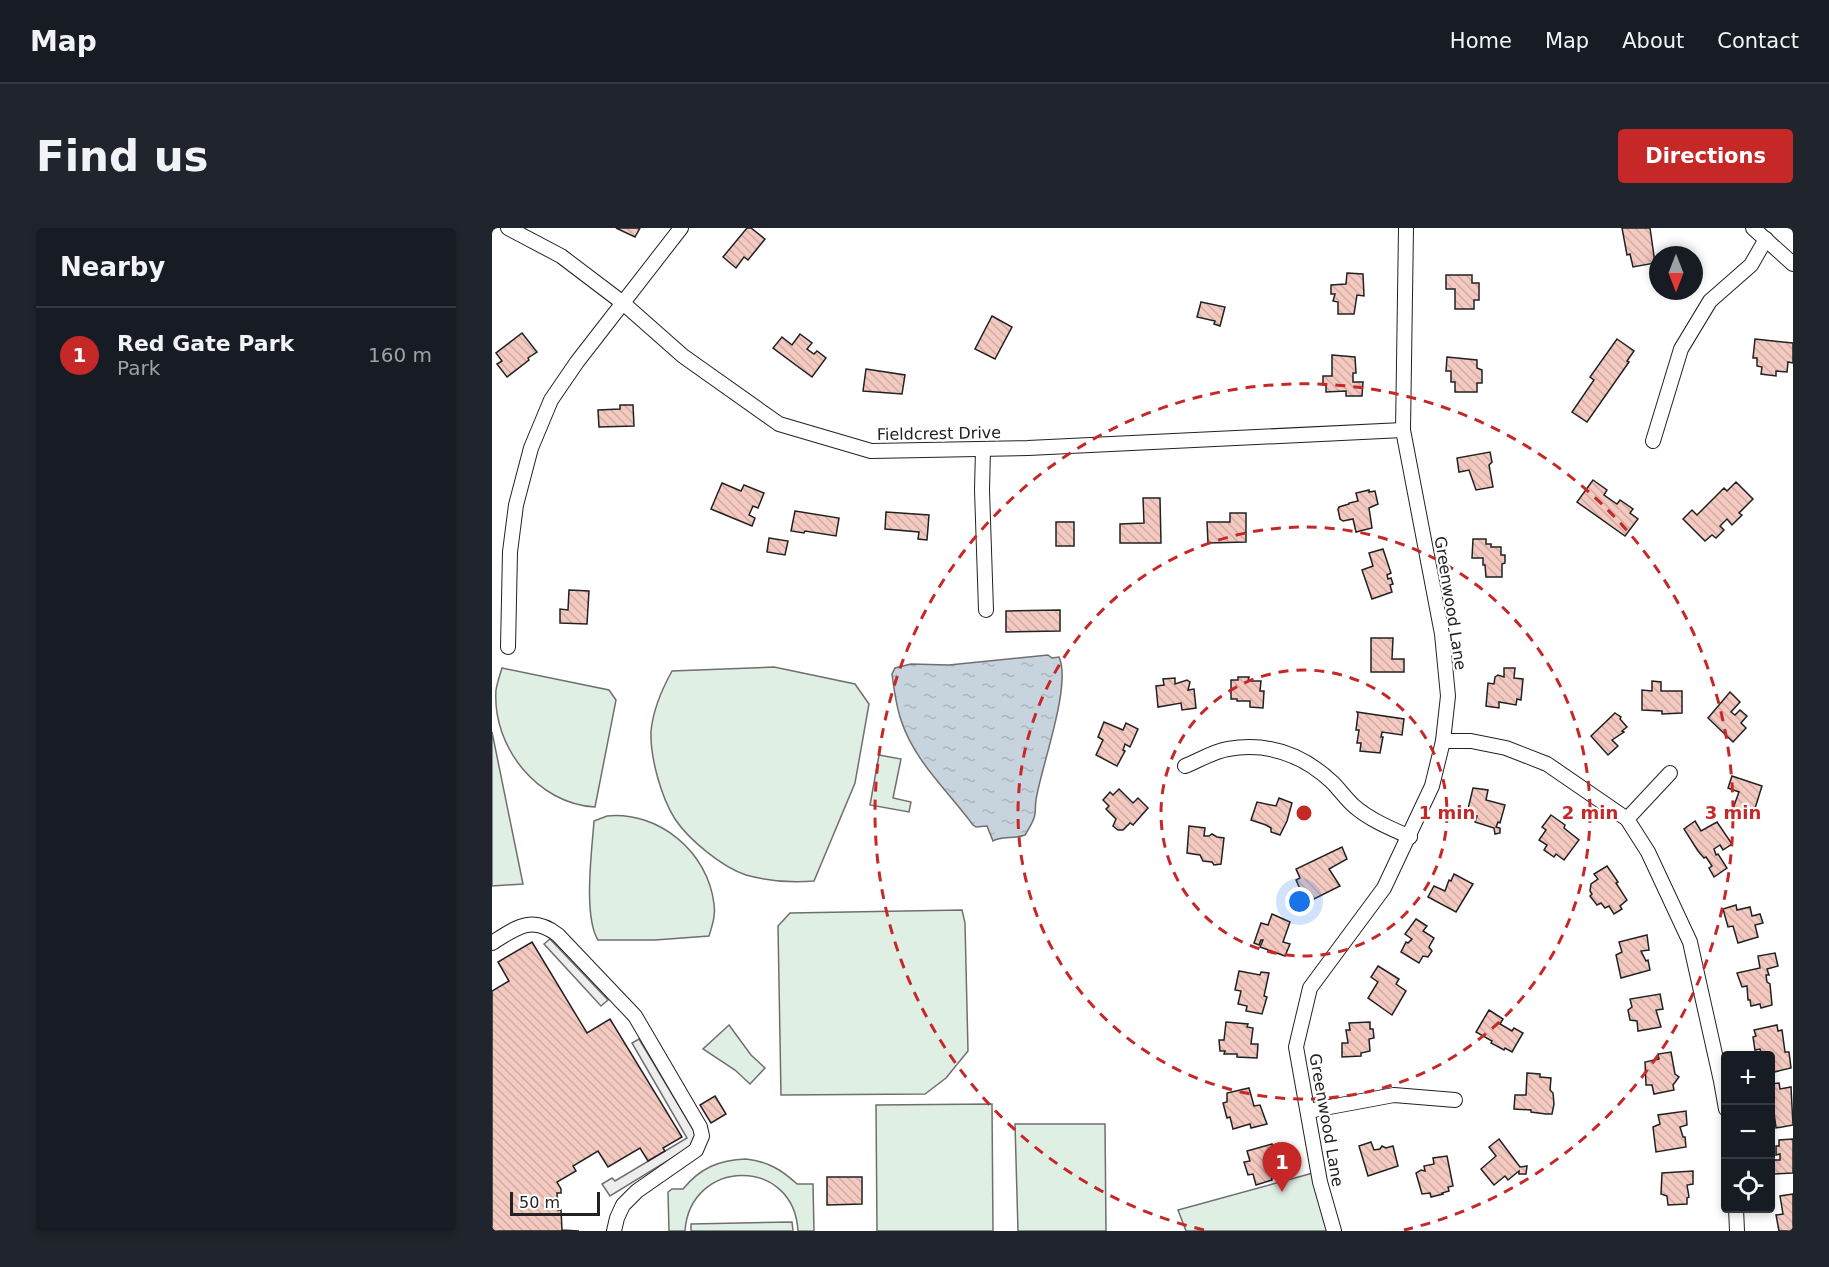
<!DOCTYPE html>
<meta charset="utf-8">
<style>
:root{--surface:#171b24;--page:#20242c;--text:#f1f3f6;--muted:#9ea1a6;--line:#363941;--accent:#c62828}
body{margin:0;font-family:"DejaVu Sans",sans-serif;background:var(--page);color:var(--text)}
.controls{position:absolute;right:18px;bottom:18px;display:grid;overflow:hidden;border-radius:6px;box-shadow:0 3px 9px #0003}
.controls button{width:54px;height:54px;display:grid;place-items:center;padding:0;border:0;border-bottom:2px solid var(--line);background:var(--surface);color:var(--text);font:30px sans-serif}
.compass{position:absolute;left:1157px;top:18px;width:54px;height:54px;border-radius:50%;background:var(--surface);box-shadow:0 3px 9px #0003;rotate:180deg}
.scale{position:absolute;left:18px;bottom:15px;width:90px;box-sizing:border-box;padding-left:6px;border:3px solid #222;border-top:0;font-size:16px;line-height:21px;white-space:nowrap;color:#222;-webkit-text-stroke:4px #fff;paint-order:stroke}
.you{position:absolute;left:808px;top:674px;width:21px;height:21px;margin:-15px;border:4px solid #fff;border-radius:50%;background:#1a73e8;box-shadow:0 0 0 9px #1a73e833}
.badge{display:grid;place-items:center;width:39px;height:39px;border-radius:50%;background:var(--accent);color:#fff;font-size:20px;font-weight:700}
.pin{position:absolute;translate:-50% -50px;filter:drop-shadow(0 2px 3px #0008)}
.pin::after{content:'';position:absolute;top:32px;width:21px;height:18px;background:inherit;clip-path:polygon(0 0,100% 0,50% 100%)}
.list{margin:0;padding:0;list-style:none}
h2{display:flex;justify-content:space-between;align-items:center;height:78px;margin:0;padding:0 24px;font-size:26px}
h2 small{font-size:20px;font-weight:400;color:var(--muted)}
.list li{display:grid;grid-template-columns:39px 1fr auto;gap:18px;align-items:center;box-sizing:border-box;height:96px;padding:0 24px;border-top:2px solid var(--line)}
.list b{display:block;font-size:22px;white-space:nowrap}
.list p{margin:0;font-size:20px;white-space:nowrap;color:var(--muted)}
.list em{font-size:20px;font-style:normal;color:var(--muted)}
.icon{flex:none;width:33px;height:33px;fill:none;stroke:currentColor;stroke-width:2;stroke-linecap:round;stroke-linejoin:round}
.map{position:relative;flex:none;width:1301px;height:1003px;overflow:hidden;border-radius:6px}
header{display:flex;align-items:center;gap:36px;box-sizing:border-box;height:84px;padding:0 30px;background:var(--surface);border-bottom:2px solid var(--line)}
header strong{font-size:28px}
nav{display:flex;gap:33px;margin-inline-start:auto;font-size:21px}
.intro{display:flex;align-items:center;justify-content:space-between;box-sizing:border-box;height:144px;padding:0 36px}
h1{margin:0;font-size:42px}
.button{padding:15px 27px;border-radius:6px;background:var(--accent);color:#fff;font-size:21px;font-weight:700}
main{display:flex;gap:36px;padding:0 36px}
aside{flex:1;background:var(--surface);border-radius:6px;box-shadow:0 3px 9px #0003}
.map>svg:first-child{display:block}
.green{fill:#e0efe3;stroke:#6f6f6f;stroke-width:1.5}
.parking{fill:#ededed;stroke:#6f6f6f;stroke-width:1.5}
.water{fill:url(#water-ripples);stroke:#6f6f6f;stroke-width:1.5}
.building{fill:url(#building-back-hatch);stroke:#222;stroke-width:1.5}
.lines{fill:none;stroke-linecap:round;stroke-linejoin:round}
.minor-casing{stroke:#222;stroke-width:16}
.minor{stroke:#fff;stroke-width:14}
.ring{fill:none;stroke:#c62828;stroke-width:3;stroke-dasharray:10 8}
.labels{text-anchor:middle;stroke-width:4.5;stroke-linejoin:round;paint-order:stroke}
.street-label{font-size:16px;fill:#222;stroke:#fff}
.centre{fill:#c62828;stroke:#fff;stroke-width:3}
.ring-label{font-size:18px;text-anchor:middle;font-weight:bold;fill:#c62828;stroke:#fff;stroke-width:4.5;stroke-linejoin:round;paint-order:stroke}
</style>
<header>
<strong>Map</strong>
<nav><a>Home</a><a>Map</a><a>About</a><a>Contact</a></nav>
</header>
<div class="intro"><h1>Find us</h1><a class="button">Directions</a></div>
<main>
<aside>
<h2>Nearby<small></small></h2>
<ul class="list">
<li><span class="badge">1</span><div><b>Red Gate Park</b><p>Park</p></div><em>160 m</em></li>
</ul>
</aside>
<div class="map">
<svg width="1301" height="1003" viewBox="0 0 1301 1003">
<defs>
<pattern id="water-ripples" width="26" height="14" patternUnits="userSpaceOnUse" patternTransform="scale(1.5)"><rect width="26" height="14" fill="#c7d3dd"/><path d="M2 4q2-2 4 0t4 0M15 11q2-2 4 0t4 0" fill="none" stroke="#abb5bd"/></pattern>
<pattern id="building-back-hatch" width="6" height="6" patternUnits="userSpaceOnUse" patternTransform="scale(1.5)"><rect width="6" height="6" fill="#f3c9c0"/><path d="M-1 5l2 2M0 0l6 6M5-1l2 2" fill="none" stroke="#d0aca5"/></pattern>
</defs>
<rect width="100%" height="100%" fill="#fff"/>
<g class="green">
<path d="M282,439L363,456L377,476L363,555L322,653C299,655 276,653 254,647C230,639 197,612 183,591C169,569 158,529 159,503C161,483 170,461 180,443Z"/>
<path d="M10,440L117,462L124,472L103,579C46,576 0,519 4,462C5,455 8,447 10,440Z"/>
<polygon points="0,504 31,656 0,658"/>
<polygon points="387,527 409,531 401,570 419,574 417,584 378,577"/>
<path d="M115,588C167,583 216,624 222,676C224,687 220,698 217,708L163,712H106C91,688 100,622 102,593Z"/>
<polygon points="470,682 473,695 476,823 454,850 433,866 289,867 286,698 298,685"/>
<polygon points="237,797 259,827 273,840 258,856 243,842 211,821"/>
<polygon points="500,876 501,1003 385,1003 384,877"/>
<polygon points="523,896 613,896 614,1003 526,1003"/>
<path d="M254,931C275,933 290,942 305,956H321L322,1003H306C302,928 198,930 193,1003H177L176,964L180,961H191C208,940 227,932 254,931Z"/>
<polygon points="821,945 837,1003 694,1003 686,982"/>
<polygon points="300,994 301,1003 199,1003 199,996"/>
</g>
<g class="parking">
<polygon points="58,711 116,772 109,778 52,716"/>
<polygon points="147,811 208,913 118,968 110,956 120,950 123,953 195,910 140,815"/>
</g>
<path class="water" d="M556,427L560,430L567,429C580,457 549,539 544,572C543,578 544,584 542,590C540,596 536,602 533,607C523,611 508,608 501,613L495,598L484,599L481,597C456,563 422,533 409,492C404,478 402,461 400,446L403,440L419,436L457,437Z"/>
<g class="building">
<polygon points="124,0 148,0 143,9"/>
<polygon points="255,0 259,0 273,11 256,32 252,29 244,40 231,29"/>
<polygon points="1130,0 1158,0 1163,35 1141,39 1138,26 1135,27"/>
<polygon points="855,45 871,46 872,68 865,67 862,86 846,86 846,74 841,73 843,66 839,66 839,57 854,56"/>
<polygon points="954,47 980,47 980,55 987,55 987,72 982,72 982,81 963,81 963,61 954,61"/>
<polygon points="709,74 733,79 728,98 722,96 723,93 705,89"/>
<polygon points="500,88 520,99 503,131 483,121"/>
<polygon points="30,105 45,124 36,130 37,132 15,149 5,136 10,133 4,125"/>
<polygon points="308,106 320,115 315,121 322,126 325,123 334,130 320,149 281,120 290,109 300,117"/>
<polygon points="1125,111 1142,123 1135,133 1137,134 1095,194 1080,184 1102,152 1098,149"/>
<polygon points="1263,111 1301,115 1301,135 1296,134 1295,144 1284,143 1284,148 1269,146 1270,139 1265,138 1265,130 1261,130"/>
<polygon points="840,127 863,129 864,145 861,145 861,154 871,154 870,168 854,168 854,163 834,164 834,157 831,157 831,148 840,148"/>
<polygon points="955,129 985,132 985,140 990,142 990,155 985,155 985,164 963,164 963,154 959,154 959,143 954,143"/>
<polygon points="374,141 413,147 410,166 371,163"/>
<polygon points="128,177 141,177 142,198 107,199 106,182 128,181"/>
<polygon points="998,224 1000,234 997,237 1001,259 984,262 977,242 967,244 965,230"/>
<polygon points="1101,252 1115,262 1112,267 1125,276 1128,272 1141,281 1138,285 1146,291 1133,308 1085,274"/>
<polygon points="1244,254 1261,271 1247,285 1250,287 1240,297 1235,291 1228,298 1232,302 1224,310 1220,307 1213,313 1191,291 1200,282 1205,287 1232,260 1235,263"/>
<polygon points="230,255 249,263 252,257 272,265 266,280 261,278 257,287 263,290 260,298 219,281"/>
<polygon points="877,262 877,264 883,263 886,276 877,280 880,300 864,304 861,291 851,293 848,291 846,281 847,279 857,276 857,275 866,273 864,265"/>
<polygon points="651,270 668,270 669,315 628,315 628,296 652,295"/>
<polygon points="303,283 347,290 344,308 313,303 312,305 299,303"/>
<polygon points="394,284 437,287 435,312 426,311 427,304 393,301"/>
<polygon points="738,285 754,285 754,314 716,315 715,294 738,294"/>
<rect x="564" y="294" width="18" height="24"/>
<polygon points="277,310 296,313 293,327 275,324"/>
<polygon points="981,311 994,311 994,316 999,316 999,319 1009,319 1009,327 1013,327 1013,335 1010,336 1010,349 994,349 993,337 991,337 991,330 980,330"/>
<polygon points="891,321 899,345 895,347 896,351 899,350 901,356 898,357 900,364 880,371 870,342 881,338 877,325"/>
<polygon points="77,362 97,363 95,396 68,395 68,381 76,382"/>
<polygon points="568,382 568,403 514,404 514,383"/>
<polygon points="879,410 901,410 900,431 912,431 912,444 879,444"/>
<polygon points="1012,440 1023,440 1022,450 1031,451 1029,472 1025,471 1024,477 1007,474 1007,480 994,478 996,455 1002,456 1003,449 1006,447 1012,449"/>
<polygon points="746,449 757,449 756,453 769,453 768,463 772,463 771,480 758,479 758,473 745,473 745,471 739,471 739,452 746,452"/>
<polygon points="683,450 683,456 695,452 698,454 696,462 702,461 704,480 690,482 689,475 666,479 664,458 672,457 671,451"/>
<polygon points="1160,453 1169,454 1169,463 1190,463 1190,485 1170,486 1170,483 1150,482 1150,462 1160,463"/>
<polygon points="1238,464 1248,474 1239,484 1243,487 1248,482 1255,488 1249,495 1254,500 1241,514 1216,490"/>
<polygon points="865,484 912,491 910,507 890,504 889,509 891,509 888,525 868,523 869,515 865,515 867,502 864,502 866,486"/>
<polygon points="1123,485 1129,489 1128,491 1135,499 1130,503 1132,504 1120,512 1126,518 1116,527 1099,508"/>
<polygon points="612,494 631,502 634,495 646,501 638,519 633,516 631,522 633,523 625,538 604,527 611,512 606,509"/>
<polygon points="1240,548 1270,558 1260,590 1240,583 1247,564 1236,560"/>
<polygon points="981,560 996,562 994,572 1013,577 1008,595 1006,594 1004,599 1008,600 1008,605 1003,606 1002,600 983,594 985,588 975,585"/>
<polygon points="627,561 641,575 646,570 656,580 641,597 638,595 631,602 626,602 621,598 624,591 614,581 617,578 611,572 618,564 621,567"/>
<polygon points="787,570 800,575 795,593 788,607 779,604 779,600 774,597 759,592 765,574 784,578"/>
<polygon points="1059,587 1073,597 1072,600 1087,612 1072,632 1064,626 1062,629 1052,622 1055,617 1047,612 1054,602 1050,599"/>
<polygon points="1203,593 1209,603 1225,594 1240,616 1231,622 1228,617 1222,621 1224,627 1226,626 1235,640 1222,649 1217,640 1220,638 1214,629 1212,630 1206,623 1192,601"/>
<polygon points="697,598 713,600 712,608 717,608 720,606 725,609 732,610 729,636 722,637 720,634 711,633 708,627 695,625"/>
<polygon points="850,619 855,631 837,641 848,658 818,673 814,663 810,665 804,652 808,650 804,641"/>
<polygon points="1115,638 1126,654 1124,655 1135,672 1128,678 1130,681 1122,686 1117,678 1113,680 1109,675 1105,677 1098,668 1100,666 1098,663 1099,656 1106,651 1102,646"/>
<polygon points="962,646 981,656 964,684 936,669 942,658 953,663 957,652 959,653"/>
<polygon points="1244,677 1245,682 1258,679 1260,688 1268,686 1271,695 1263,697 1266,709 1246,715 1241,698 1236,699 1231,681"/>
<polygon points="780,686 798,694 791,714 798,716 793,728 768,719 771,712 769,712 767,717 762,715 769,695 776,697"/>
<polygon points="924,691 935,698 931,703 942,710 937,719 940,723 936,729 931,728 927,735 909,724 914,714 916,715 920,711 913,706"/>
<polygon points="1155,707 1157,722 1149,723 1154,733 1156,732 1158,742 1129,750 1124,727 1130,724 1127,714"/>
<polygon points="40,714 95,805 118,791 190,909 171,920 173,923 156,933 148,920 116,939 106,923 81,938 84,943 65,954 69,961 69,965 65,965 66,982 69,982 70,1002 87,1003 0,1003 0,763 17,753 6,734"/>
<polygon points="1283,725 1286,738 1275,741 1277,747 1274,747 1275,754 1278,756 1280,777 1269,780 1268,776 1259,778 1258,772 1256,772 1255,758 1250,759 1245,745 1268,740 1266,728"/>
<polygon points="886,738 907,751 904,756 914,763 900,787 876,770 886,754 879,749"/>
<polygon points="747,743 768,747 769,744 777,745 772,768 775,769 770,786 754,783 755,778 746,776 749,763 743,762"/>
<polygon points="1168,766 1171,781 1164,782 1169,799 1146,803 1145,793 1138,792 1136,782 1140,779 1138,771"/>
<polygon points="997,782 1011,791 1008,796 1020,803 1022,800 1031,805 1020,824 1013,820 1012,822 999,815 1000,813 984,804"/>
<polygon points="734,794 756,796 755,799 761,800 759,816 766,816 765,830 745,829 745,826 732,826 733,823 728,823 727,812 732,812"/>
<polygon points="878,794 878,801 881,801 882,810 877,811 878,823 869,825 869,828 850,829 850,815 856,815 854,802 858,802 857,795"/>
<polygon points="1285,797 1286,803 1290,802 1293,824 1297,824 1299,840 1278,845 1278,828 1270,828 1268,821 1263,822 1261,809 1264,808 1262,802"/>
<polygon points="1179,824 1183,846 1187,849 1181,857 1182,862 1162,866 1160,857 1154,857 1153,834 1167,831 1166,826"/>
<polygon points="1035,845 1048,846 1048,849 1059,850 1058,862 1061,865 1062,876 1060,886 1054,886 1039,884 1039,882 1022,881 1023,867 1034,867"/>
<polygon points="1287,855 1288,861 1299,859 1301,897 1284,900 1281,877 1278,878 1278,856"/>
<polygon points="757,860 762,878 768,877 775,896 759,900 758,896 741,901 738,889 735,890 731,875 735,874 735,865"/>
<polygon points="223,868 234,886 219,895 208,877"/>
<polygon points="1194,883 1195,897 1188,899 1191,909 1193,909 1194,919 1164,924 1161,899 1168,896 1166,887"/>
<polygon points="1007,911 1028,939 1035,938 1034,946 1027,946 1027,943 1016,952 1013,948 1002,957 989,941 1004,928 997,919"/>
<polygon points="1301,911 1301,945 1281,946 1280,932 1288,932 1288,926 1284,927 1284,918 1287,918 1287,912"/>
<polygon points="879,914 882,922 888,921 890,918 894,920 901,918 906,938 876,948 867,918"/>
<polygon points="780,916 784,930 776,932 780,944 779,945 780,952 764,957 761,946 756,947 752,934 758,933 755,923"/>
<polygon points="955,928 961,958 956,959 957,963 950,965 951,966 939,969 938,965 930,966 924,945 929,942 933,943 932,938 942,936 941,930"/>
<polygon points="1201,943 1201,956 1195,957 1197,969 1195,970 1195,976 1176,977 1175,968 1169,966 1170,945"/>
<polygon points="335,949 370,949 370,976 335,977"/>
<polygon points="1301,966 1301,1003 1287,1003 1284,987 1291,986 1288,968"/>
</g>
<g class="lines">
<defs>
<g id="minor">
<polyline points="16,0 69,28 131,75 191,128 287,196 379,223 536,220 911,202"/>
<polyline points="1261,0 1301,36"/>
<polyline points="1161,213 1189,121 1218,73 1259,37 1274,11"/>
<polyline points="491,221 490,262 494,382"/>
<polyline points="16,419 18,324 24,277 39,220 59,172 85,134 189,0"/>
<polyline points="951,513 979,513 1014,520 1055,536 1135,591 1156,624 1198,714 1229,853 1234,881"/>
<path d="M693,538C706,533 722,523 736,521C776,514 811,527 840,554C848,562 854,571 862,578C878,592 898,600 918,609"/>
<polyline points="1135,591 1178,545"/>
<path d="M0,715C25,699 40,687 66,707L143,788L208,899L210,908L204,922L145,963L131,977L125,990L122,1003"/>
<polyline points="816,883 902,867 963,872"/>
<polyline points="1244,980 1245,1003"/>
<polyline points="842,1003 828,954 804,819 818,760 892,660 940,558 951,513 956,468 950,406 911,202 914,0"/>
</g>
</defs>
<use href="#minor" class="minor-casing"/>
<use href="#minor" class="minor"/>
</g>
<g class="ring">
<circle cx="812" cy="585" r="143"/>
<circle cx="812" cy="585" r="286"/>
<path d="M712 1002A429 429 0 1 1 912 1002"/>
</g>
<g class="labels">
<g class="street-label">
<text transform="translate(447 205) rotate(-1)" y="6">Fieldcrest Drive</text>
<text transform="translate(959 375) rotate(81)" y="6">Greenwood Lane</text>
<text transform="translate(835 892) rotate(80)" y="6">Greenwood Lane</text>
</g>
</g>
<circle cx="812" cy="585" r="9" class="centre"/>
<g class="ring-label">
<text x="955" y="591">1 min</text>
<text x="1098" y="591">2 min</text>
<text x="1241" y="591">3 min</text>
</g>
</svg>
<div class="controls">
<button>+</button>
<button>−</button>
<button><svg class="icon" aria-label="locate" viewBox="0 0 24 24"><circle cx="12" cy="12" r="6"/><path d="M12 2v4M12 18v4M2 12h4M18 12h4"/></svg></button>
</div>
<svg class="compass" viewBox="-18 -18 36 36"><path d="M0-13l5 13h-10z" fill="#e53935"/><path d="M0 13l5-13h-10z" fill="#9ea1a6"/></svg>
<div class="scale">50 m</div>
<div class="you"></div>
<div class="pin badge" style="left:790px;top:964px">1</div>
</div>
</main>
